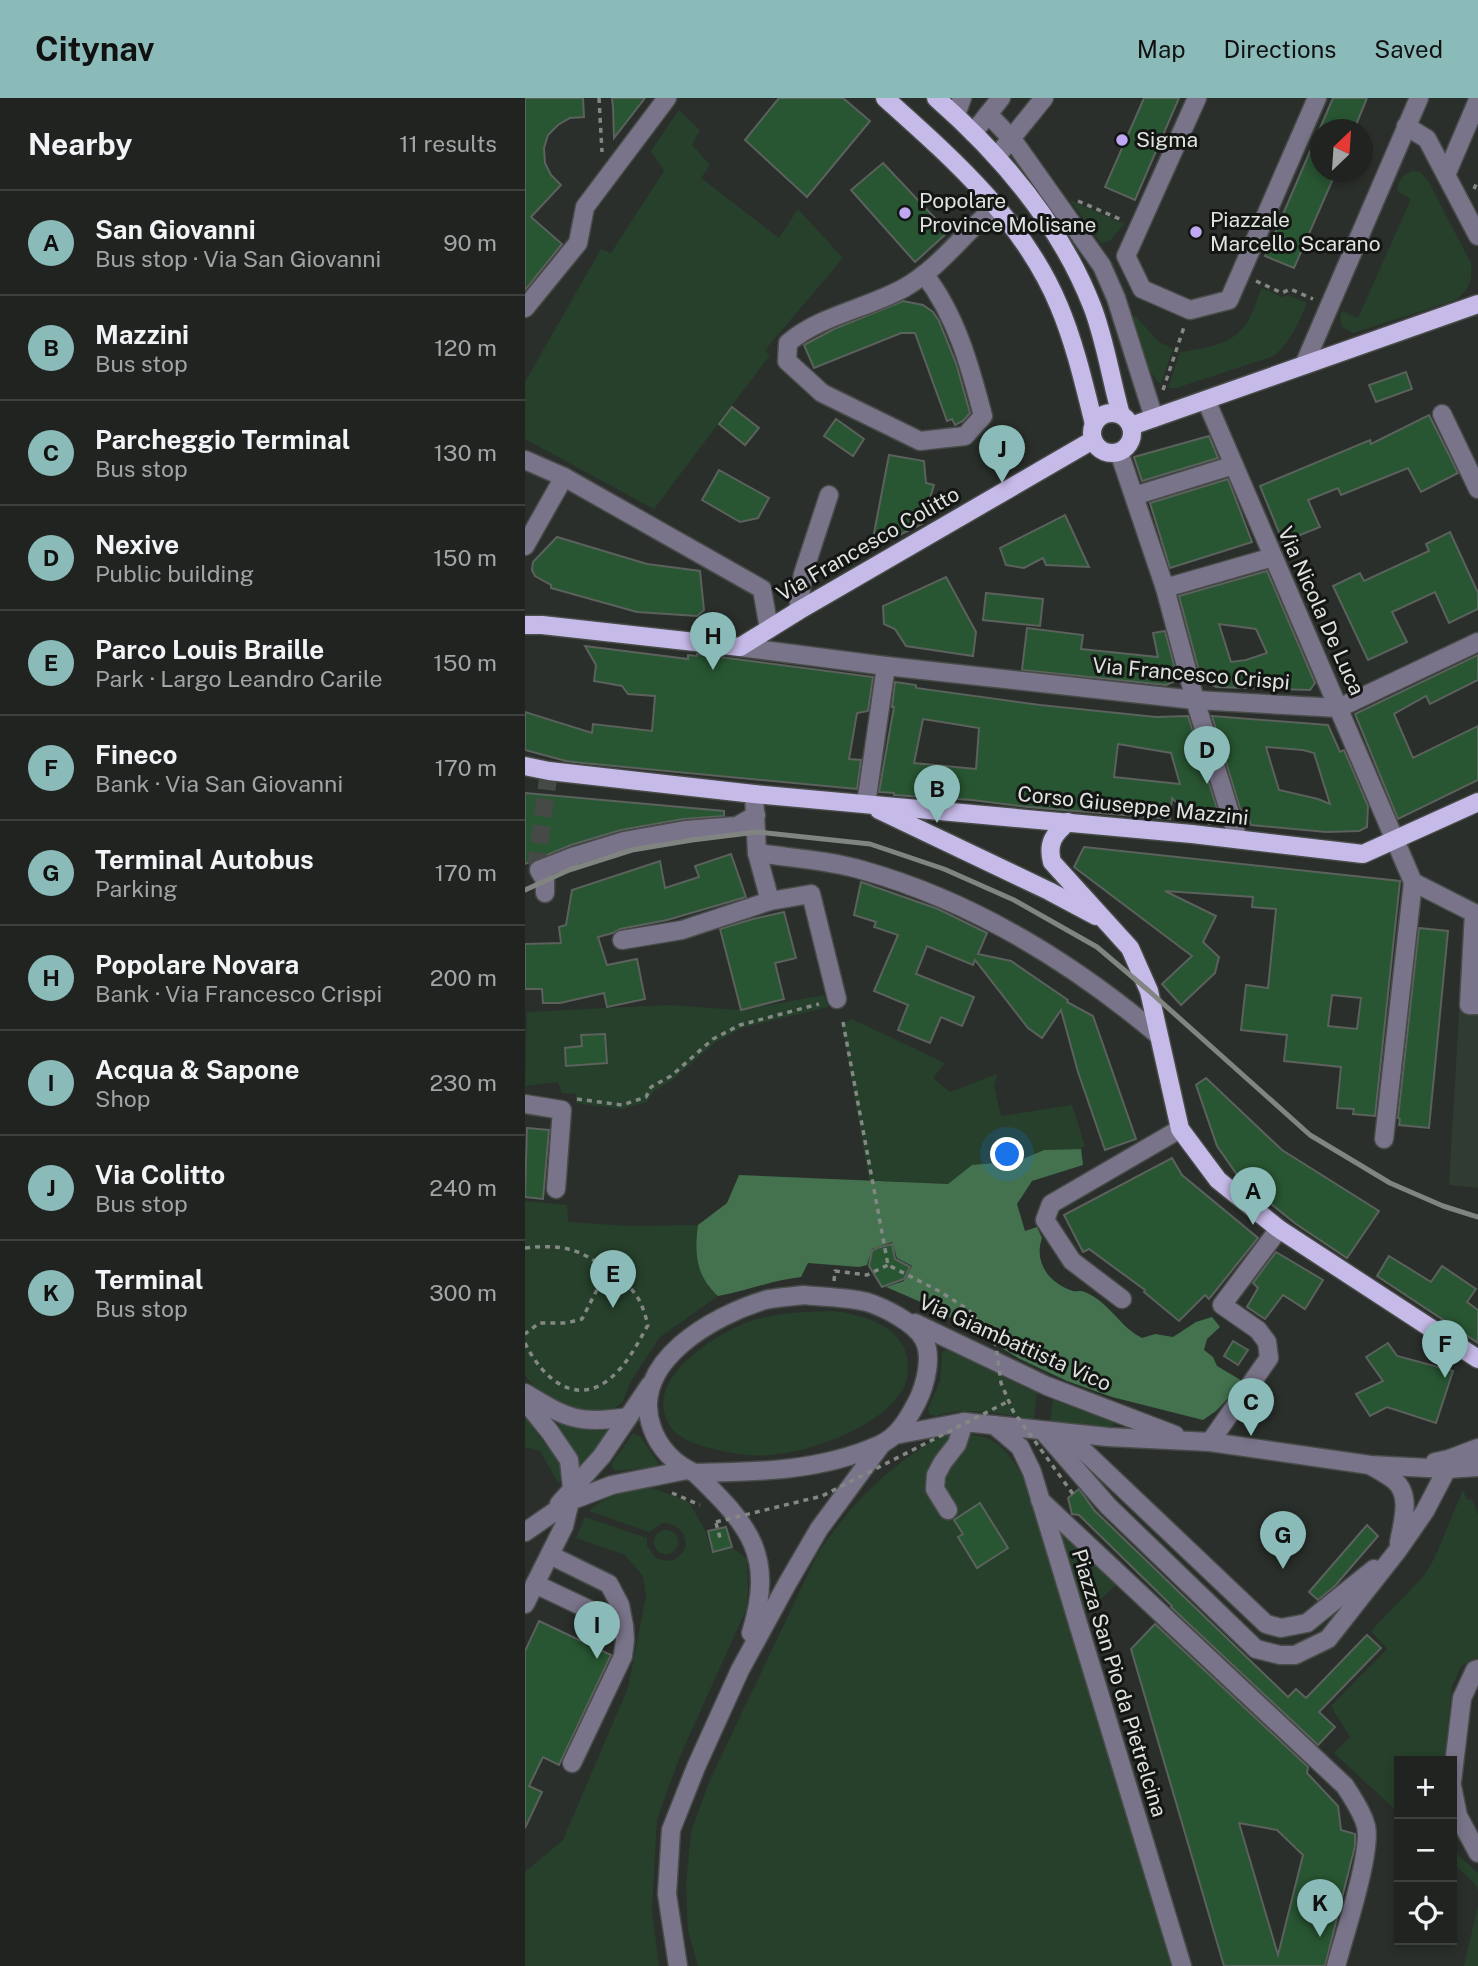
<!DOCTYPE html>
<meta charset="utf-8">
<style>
:root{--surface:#202320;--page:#2d2f2d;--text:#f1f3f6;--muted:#a2a4a5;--line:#3d403e;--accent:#8bbbb9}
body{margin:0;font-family:"Public Sans",sans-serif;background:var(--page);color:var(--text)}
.controls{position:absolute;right:21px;bottom:21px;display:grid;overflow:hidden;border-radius:0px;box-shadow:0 4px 10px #0003}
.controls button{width:63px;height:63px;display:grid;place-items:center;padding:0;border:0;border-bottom:2px solid var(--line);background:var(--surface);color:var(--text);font:35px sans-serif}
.compass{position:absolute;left:785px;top:21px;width:63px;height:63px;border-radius:50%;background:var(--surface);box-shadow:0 4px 10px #0003;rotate:25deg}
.you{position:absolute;left:483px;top:1057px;width:24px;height:24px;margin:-18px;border:5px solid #fff;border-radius:50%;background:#1a73e8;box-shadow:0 0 0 10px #1a73e833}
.badge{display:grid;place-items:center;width:46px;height:46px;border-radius:50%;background:var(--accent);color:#111;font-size:23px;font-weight:700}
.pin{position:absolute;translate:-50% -58px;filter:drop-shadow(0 2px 4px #0008)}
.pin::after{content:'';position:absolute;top:37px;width:24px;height:21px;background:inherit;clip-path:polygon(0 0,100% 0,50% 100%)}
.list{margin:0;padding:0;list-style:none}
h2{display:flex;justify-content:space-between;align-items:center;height:91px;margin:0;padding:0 28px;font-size:30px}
h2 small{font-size:23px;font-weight:400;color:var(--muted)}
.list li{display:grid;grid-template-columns:46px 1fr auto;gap:21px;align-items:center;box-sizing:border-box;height:105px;padding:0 28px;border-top:2px solid var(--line)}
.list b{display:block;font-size:26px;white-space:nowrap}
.list p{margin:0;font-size:23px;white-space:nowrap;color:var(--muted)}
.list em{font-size:23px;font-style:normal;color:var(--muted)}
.icon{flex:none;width:38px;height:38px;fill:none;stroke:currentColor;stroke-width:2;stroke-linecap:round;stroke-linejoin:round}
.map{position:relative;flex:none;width:953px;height:1868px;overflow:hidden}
header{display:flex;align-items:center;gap:42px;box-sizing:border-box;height:98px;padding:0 35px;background:var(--accent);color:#111}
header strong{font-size:33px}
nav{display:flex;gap:38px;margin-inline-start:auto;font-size:24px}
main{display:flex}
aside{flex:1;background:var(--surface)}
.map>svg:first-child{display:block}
.built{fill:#303b32}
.green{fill:#26402b}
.forest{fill:#44724e}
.building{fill:#285532;stroke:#5b615c;stroke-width:2;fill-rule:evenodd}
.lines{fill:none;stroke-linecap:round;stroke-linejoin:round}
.minor-tunnel{stroke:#454a46;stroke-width:18;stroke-dasharray:18 9;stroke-linecap:butt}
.minor-casing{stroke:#474c48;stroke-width:21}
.major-casing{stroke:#474c48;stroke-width:21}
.path{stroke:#838884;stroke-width:3.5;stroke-dasharray:5 5;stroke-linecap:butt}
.minor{stroke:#7a748a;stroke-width:18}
.major{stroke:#c6bae8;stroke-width:18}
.rail{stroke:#818582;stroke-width:5}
.path-bridge{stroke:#838884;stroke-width:3.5;stroke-dasharray:5 5;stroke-linecap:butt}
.poi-dot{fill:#bfa9f4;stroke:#141614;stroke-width:2.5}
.labels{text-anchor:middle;stroke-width:6;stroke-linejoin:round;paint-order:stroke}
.poi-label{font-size:21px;fill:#dfe3e0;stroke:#141614;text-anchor:start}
.street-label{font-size:21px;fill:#dfe3e0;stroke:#141614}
</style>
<header>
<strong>Citynav</strong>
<nav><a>Map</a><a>Directions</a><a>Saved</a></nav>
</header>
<main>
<aside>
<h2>Nearby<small>11 results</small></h2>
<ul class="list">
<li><span class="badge">A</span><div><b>San Giovanni</b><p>Bus stop · Via San Giovanni</p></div><em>90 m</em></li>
<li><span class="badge">B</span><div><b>Mazzini</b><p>Bus stop</p></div><em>120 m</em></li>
<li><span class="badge">C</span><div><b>Parcheggio Terminal</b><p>Bus stop</p></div><em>130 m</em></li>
<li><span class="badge">D</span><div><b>Nexive</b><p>Public building</p></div><em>150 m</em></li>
<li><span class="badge">E</span><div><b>Parco Louis Braille</b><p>Park · Largo Leandro Carile</p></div><em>150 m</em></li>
<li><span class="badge">F</span><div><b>Fineco</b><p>Bank · Via San Giovanni</p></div><em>170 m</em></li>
<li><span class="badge">G</span><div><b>Terminal Autobus</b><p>Parking</p></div><em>170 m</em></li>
<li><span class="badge">H</span><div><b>Popolare Novara</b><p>Bank · Via Francesco Crispi</p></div><em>200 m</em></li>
<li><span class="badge">I</span><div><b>Acqua &amp; Sapone</b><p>Shop</p></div><em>230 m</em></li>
<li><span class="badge">J</span><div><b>Via Colitto</b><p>Bus stop</p></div><em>240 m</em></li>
<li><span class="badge">K</span><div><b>Terminal</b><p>Bus stop</p></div><em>300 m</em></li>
</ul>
</aside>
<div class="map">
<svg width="953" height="1868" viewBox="0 0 953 1868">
<rect width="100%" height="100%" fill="#2a2f2b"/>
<polygon class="built" points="939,828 953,829 953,1090 924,1087"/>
<g class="green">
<polygon points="154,12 175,32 167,47 185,67 176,80 254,140 273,111 318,160 240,252 245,257 129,411 0,341 0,284 76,151 86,155 139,73 126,53"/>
<path d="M887,73L895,74L903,83L946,165C948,183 945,190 931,202L828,235L817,229L815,218L817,213L833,220L886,101L872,93C874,82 877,77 887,73Z"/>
<polygon points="545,102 599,126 585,143 576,145"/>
<path d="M737,190L757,199L763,197L782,205C773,226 766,243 749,258L651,290H643L655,254C678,251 707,247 721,226C728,216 732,201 737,190Z"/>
<path d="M610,218L634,244L648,251L636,286C621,276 612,236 607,219Z"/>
<polygon points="299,897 303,909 217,930 191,944 146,983 129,993 122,1004 97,1011 51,1005 51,996 37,995 33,984 0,988 2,914 143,907 216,912"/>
<polygon points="327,921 420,965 408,980 425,994 472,976 469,988 476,1018 547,1007 560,1048 556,1051 519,1052 494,1063 477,1065 423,1086 344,1082 317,926"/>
<path d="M0,1103L42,1107L43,1124L103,1128L173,1127C169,1156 171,1178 193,1198L135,1239L106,1283L98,1303L86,1313L55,1314L35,1307L15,1295L0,1278Z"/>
<path d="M310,1213C341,1218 382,1229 383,1268C383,1279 381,1288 374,1297C347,1335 266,1362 221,1357C204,1355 163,1347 151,1335C107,1289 188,1236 226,1223C253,1214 281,1214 310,1213Z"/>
<path d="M422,1252L512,1295L509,1321C477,1317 442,1307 411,1318L404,1316L403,1310L415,1283L417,1254Z"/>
<polygon points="528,1302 585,1321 589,1325 587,1330 582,1331 525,1323"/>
<polygon points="0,1319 39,1371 34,1386 15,1353 0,1349"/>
<polygon points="31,1322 68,1333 84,1332 72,1350 54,1369 50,1354"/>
<polygon points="108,1335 116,1339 133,1365 131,1369 90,1373 86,1367"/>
<path d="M420,1336C466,1335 477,1341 500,1383L647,1868H173L163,1833L161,1787L166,1734L184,1684L292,1457C325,1406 366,1365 420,1336Z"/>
<path d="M127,1390L164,1404L181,1434L187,1455L208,1450L222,1461L223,1492L221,1512L155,1658L132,1721L127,1812L134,1868H0V1774L38,1742L103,1590L121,1498L118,1478L100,1457L51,1440L60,1419L122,1440V1448L131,1460C145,1466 155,1462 161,1448C160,1433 152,1425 137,1425L124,1434L64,1413C81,1397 104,1391 127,1390Z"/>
<polygon points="938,1392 942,1402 947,1401 953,1416 953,1559 936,1568 927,1589 919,1663 874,1663 874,1715 809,1655 825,1639 806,1608 862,1551 846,1533 899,1478 910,1459"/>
<circle cx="141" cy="1444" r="12"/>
<polygon points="533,1433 590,1482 590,1488 559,1516"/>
<polygon points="927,1743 934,1758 953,1775 953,1792 950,1786 927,1764"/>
<polygon points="953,1807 953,1868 939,1868"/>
</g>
<path class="forest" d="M556,1051L558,1067L507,1083L492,1106L500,1133L512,1129L517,1140C509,1163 522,1183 545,1192C550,1194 550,1193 556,1193C562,1194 570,1199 575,1203C590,1215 600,1232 617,1240L630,1236L648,1239L671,1224L687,1219L695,1229L682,1241L679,1252L688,1259L692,1268L719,1284L691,1313L678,1322L587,1299L542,1283L495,1261L405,1208L361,1189L379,1183L387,1168L372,1160L367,1144L347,1151L342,1167L334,1169L283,1165L276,1179C248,1182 222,1193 193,1198C171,1178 169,1156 173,1127L202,1105L214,1077L423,1086L447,1067L493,1063L519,1052Z"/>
<g class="building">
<polygon points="0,0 58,0 59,19 45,20 33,27 23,37 19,50 20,65 26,77 36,87 6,119 37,146 0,192"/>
<polygon points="87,0 120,0 89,40 88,9"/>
<polygon points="254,0 318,0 345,23 282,99 220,42"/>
<polygon points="619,0 654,0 610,102 580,89"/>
<polygon points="808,0 842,0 829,32 795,32 795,74 811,74 769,170 740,158"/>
<polygon points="358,65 423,134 390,164 326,92"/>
<polygon points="378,203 398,207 408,214 414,223 431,265 445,315 438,323 430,327 427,321 422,323 390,235 376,235 289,270 279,247 309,231"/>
<polygon points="881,274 887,291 851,304 844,287"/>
<polygon points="207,309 234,330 220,347 194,326"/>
<polygon points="904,317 933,375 896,394 883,370 816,397 813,390 783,402 795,429 758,444 735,388 845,342 846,346"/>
<polygon points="311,321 339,341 328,358 299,338"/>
<polygon points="684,338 693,360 617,383 609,359"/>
<polygon points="364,357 399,363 401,385 409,387 397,426 346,451"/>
<polygon points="194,372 244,400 233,420 215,424 177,402"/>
<polygon points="703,381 727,444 645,470 625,405"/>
<polygon points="540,417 564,469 521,467 518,460 499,470 481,467 475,450"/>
<polygon points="925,434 953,495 953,511 924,525 910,494 867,514 882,544 843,562 808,488 835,475 839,483 904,453 901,446"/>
<polygon points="32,439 122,466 175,473 179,512 172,518 112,514 26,490 26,487 10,478 7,472 8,464"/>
<path d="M742,473L790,585L785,592L691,589L680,583L676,572L674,573L654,498ZM694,526L731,531L742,555L721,562L706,564Z"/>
<polygon points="421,479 451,534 448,558 381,548 370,531 359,526 358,508"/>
<polygon points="461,495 518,501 515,528 458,522"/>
<polygon points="502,530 558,537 556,551 633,559 628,535 640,533 653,582 641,587 497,572"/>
<polygon points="60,548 163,561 163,557 172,558 172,556 348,579 343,613 332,615 324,661 336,662 332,691 58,665 41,663 0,652 0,614 67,635 68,626 127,633 130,598 103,596 97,588 69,583 71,567"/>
<polygon points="953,557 953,582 905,606 901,598 869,616 888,660 953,628 953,682 873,721 830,616"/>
<path d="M370,584L391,587V590L515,607L631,619L663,618L696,723L684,726L680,723H669L647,700L645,721L503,709L447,702L369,697V695L354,694L369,609H367ZM398,621L454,630L451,671L389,665ZM593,646L646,655L655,686L589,679Z"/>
<path d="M687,618L803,627L815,654L819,652L843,708L842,729L834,733L801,734L726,727L722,715L717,717ZM741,649L778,652L789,655L805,706L793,701L754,692Z"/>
<polygon points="0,695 199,713 199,718 158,721 96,732 46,747 0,766"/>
<path d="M559,749L875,783L850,1018L828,1016L829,1011L812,1010L816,969L759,963L762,937L716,932L721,887L743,890L751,811L727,809L728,799L640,793L691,818L678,844L694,859L690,875L656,907L637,886L667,858L549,769ZM807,897L836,900L832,931L803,928Z"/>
<polygon points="206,756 221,799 142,822 95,831 88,835 73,839 82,867 112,861 120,901 82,909 79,895 35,905 18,905 17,891 0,891 0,846 36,845 34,829 41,827 47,792 135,763 140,790 174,779 170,768"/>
<polygon points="336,784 413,811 462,835 453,856 486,863 543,902 542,904 568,918 611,1041 580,1052 553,974 536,912 517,940 503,930 450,862 448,867 402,848 391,876 449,899 437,928 416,919 405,945 373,932 383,907 349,893 373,837 349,829 351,824 329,817"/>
<polygon points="259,814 271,860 250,865 259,901 216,912 195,831 228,821"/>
<polygon points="894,830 923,833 904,1030 874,1027 875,1021 873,1020"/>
<polygon points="80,936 82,965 41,968 40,950 57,948 56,937"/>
<polygon points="681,980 757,1052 854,1113 822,1160 771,1126 715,1081 692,1048 671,987"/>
<polygon points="2,1030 24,1032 18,1101 0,1099"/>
<polygon points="647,1060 657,1077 733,1140 684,1201 680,1197 654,1223 619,1194 620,1192 564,1151 558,1154 539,1117"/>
<polygon points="367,1146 370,1161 385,1169 379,1181 357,1189 344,1168 347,1153 352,1150"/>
<polygon points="751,1154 798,1182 780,1211 758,1197 740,1221 722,1209 733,1190 728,1185"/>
<polygon points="864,1158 906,1184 917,1168 951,1191 942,1204 953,1212 953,1245 852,1178"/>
<polygon points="708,1243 723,1252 713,1267 699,1258"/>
<polygon points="863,1245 872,1258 928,1273 911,1325 862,1309 845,1318 831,1296 858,1283 841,1259"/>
<polygon points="554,1391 570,1413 763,1599 771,1591 781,1600 842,1537 856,1550 794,1614 810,1629 793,1647 646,1509 647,1508 554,1417 547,1416 543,1400"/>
<polygon points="455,1405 483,1450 452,1470 433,1439 438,1436 429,1422"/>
<polygon points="842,1427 853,1438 809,1489 793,1502 784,1494"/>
<polygon points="201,1429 207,1449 188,1454 183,1433"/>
<polygon points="14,1523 86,1557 34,1667 18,1659 4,1688 17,1694 0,1730 0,1553"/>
<path d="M630,1526L783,1669L782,1675L813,1708L816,1732L830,1736V1748L800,1868H699L606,1551ZM714,1725L752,1732L778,1757L753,1857Z"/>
</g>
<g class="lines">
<polyline class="minor-tunnel" points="14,772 12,762 24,673"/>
<defs>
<g id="minor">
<polyline points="672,0 601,158 617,191 665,212 704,202 792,0"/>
<polyline points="463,16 487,41 577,168 591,200 629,320"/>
<polyline points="431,17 437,0"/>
<polyline points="881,28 902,41 953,138"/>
<polyline points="448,35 476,0"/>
<polyline points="472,58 519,0"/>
<polyline points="921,77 953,2"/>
<path d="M399,176C431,217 445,268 458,318L440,338L395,343L297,295L262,263L263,245C296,217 341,211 379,190C415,170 439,134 471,109"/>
<polyline points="0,210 53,145 60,109 142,0"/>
<polyline points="779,267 894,0"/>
<polyline points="681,302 888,784"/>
<polyline points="917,316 953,391"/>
<polyline points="594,354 640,490 670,602 713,741"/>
<polyline points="0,362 39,379 0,448"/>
<polyline points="39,379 237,491 244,531"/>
<polyline points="609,398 709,367"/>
<polyline points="640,490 748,459"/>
<polyline points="273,513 278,476 304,397"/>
<polyline points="215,549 361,568 670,602 814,610 953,544"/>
<path d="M229,696L232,755C266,760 303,762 337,772C447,803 545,863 632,936"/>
<polyline points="341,706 361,568"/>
<polyline points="888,784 949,815 944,907 953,907"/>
<polyline points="20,795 20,782 14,772 50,758 99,743 160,732 212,728 231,717"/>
<polyline points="245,803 286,796 312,901"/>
<polyline points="97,842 157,832 245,803 232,755"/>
<polyline points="0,1006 37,1012 31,1091"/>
<polyline points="859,1041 888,784"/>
<path d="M278,1197C298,1199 322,1199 342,1204C358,1209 391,1225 399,1242C408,1259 400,1288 392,1304C383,1321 373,1339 354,1347C296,1373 233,1374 170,1375C150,1367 134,1350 127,1330C103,1264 190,1217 240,1202C252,1199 265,1199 278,1197Z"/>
<polyline points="597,1201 547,1163 520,1122 526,1106 655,1031"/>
<polyline points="390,1225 522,1288 650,1337"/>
<path d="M0,1295C41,1320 54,1327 103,1319"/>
<polyline points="0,1303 25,1334 44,1362 47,1390"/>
<polyline points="469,1327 495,1349 507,1374 657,1868"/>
<polyline points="518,1333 583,1408 731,1551 755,1557 770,1557 803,1541 873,1452 900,1413 922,1371"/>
<polyline points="540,1335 741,1526 756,1530 782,1525 849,1471"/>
<polyline points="370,1337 439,1324 583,1339 685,1344 845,1367 922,1371 953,1369"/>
<polyline points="685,1344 744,1260 742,1244 733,1232 697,1207 754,1131"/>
<polyline points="910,1364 924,1361 953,1350"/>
<path d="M845,1367C853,1372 863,1377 870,1383C887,1398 877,1426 874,1445"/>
<path d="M170,1375C225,1428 250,1457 226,1535"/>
<path d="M515,1402L820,1688C828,1701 837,1713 841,1728C847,1754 819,1838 811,1868"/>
<polyline points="34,1406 77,1358 125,1287"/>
<polyline points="423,1412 410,1391 411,1377 418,1364 432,1346 439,1324"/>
<polyline points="0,1434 45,1403 87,1387 162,1372"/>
<polyline points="10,1486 99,1528 95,1507 84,1486 25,1457"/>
<polyline points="0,1506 39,1428 45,1403"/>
<polyline points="47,1665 98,1558 100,1542 99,1528"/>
<polyline points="927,1683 937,1600 950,1572 953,1571"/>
<polyline points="927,1688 933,1718 953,1755"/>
<polyline points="153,1868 142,1796 146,1732 171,1669 215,1572 262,1486 294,1431 356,1347"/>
</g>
<g id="major">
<path d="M360,0C427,60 499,123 534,208C550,246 559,286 569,326"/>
<path d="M411,0C476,57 535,126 567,208C580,241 586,282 596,317"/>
<circle cx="587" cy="335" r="20"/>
<polyline points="606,328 953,206"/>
<polyline points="0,527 17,527 215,549 273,513 568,342"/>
<polyline points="0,668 24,673 229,696 667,736 838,756 953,704"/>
<polyline points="354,712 524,793 571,818"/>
<path d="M543,724C529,736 522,745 527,764L605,850L624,893L655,1031L693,1082L754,1131L953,1261"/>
</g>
</defs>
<use href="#minor" class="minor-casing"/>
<use href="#major" class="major-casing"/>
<g class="path">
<polyline points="74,0 77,54"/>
<polyline points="949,91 953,82"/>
<polyline points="553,103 597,122"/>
<polyline points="731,183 757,195 765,191 788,201"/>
<polyline points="638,292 659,229"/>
<polyline points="52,1001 97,1007 121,999 126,989 146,978 188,941 215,927 294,906"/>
<path d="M0,1150C36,1146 54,1150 82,1172L57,1221L41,1225H14L0,1236"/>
<polyline points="309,1183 310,1173 342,1177 363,1167"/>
<path d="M0,1245C19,1284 56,1313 93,1273C106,1259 114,1243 123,1227C114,1194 109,1192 82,1172"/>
<polyline points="147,1395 175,1407"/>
<polyline points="191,1425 196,1443"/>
</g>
<use href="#minor" class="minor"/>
<use href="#major" class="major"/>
<polyline class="rail" points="0,792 44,772 107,752 167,742 232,734 345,746 419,771 489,802 572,849 624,893 785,1037 865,1085 918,1108 953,1119"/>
<g class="path-bridge">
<polyline points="318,924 363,1167 414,1193 444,1212 471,1247 476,1285 488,1313 548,1396"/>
<polyline points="191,1424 297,1398 484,1303"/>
</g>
</g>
<g class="poi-dot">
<circle cx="597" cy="42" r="7"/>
<circle cx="380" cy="115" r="7"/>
<circle cx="671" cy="134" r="7"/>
</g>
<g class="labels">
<g class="poi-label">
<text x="611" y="49">Sigma</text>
<text x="394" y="110">Popolare<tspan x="394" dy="24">Province Molisane</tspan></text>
<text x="685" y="129">Piazzale<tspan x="685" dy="24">Marcello Scarano</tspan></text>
</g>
<g class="street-label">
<text transform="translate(343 446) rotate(-30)" y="7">Via Francesco Colitto</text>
<text transform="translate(796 513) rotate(66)" y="7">Via Nicola De Luca</text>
<text transform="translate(666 576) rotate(5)" y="7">Via Francesco Crispi</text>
<text transform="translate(608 708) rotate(6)" y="7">Corso Giuseppe Mazzini</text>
<text transform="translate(490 1245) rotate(24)" y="7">Via Giambattista Vico</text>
<text transform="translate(594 1585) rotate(73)" y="7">Piazza San Pio da Pietrelcina</text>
</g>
</g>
</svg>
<div class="controls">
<button>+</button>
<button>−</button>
<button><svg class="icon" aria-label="locate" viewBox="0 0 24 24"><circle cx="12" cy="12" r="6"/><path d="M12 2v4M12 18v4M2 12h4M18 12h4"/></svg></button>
</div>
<svg class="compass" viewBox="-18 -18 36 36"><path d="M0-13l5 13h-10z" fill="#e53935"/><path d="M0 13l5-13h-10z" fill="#a2a4a5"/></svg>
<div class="you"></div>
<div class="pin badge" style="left:728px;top:1127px">A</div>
<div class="pin badge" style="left:412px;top:725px">B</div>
<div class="pin badge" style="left:726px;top:1338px">C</div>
<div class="pin badge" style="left:682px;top:686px">D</div>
<div class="pin badge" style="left:88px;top:1210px">E</div>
<div class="pin badge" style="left:920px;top:1280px">F</div>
<div class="pin badge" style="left:758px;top:1471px">G</div>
<div class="pin badge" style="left:188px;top:572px">H</div>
<div class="pin badge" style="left:72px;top:1561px">I</div>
<div class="pin badge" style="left:477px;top:385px">J</div>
<div class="pin badge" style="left:795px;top:1839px">K</div>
</div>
</main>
